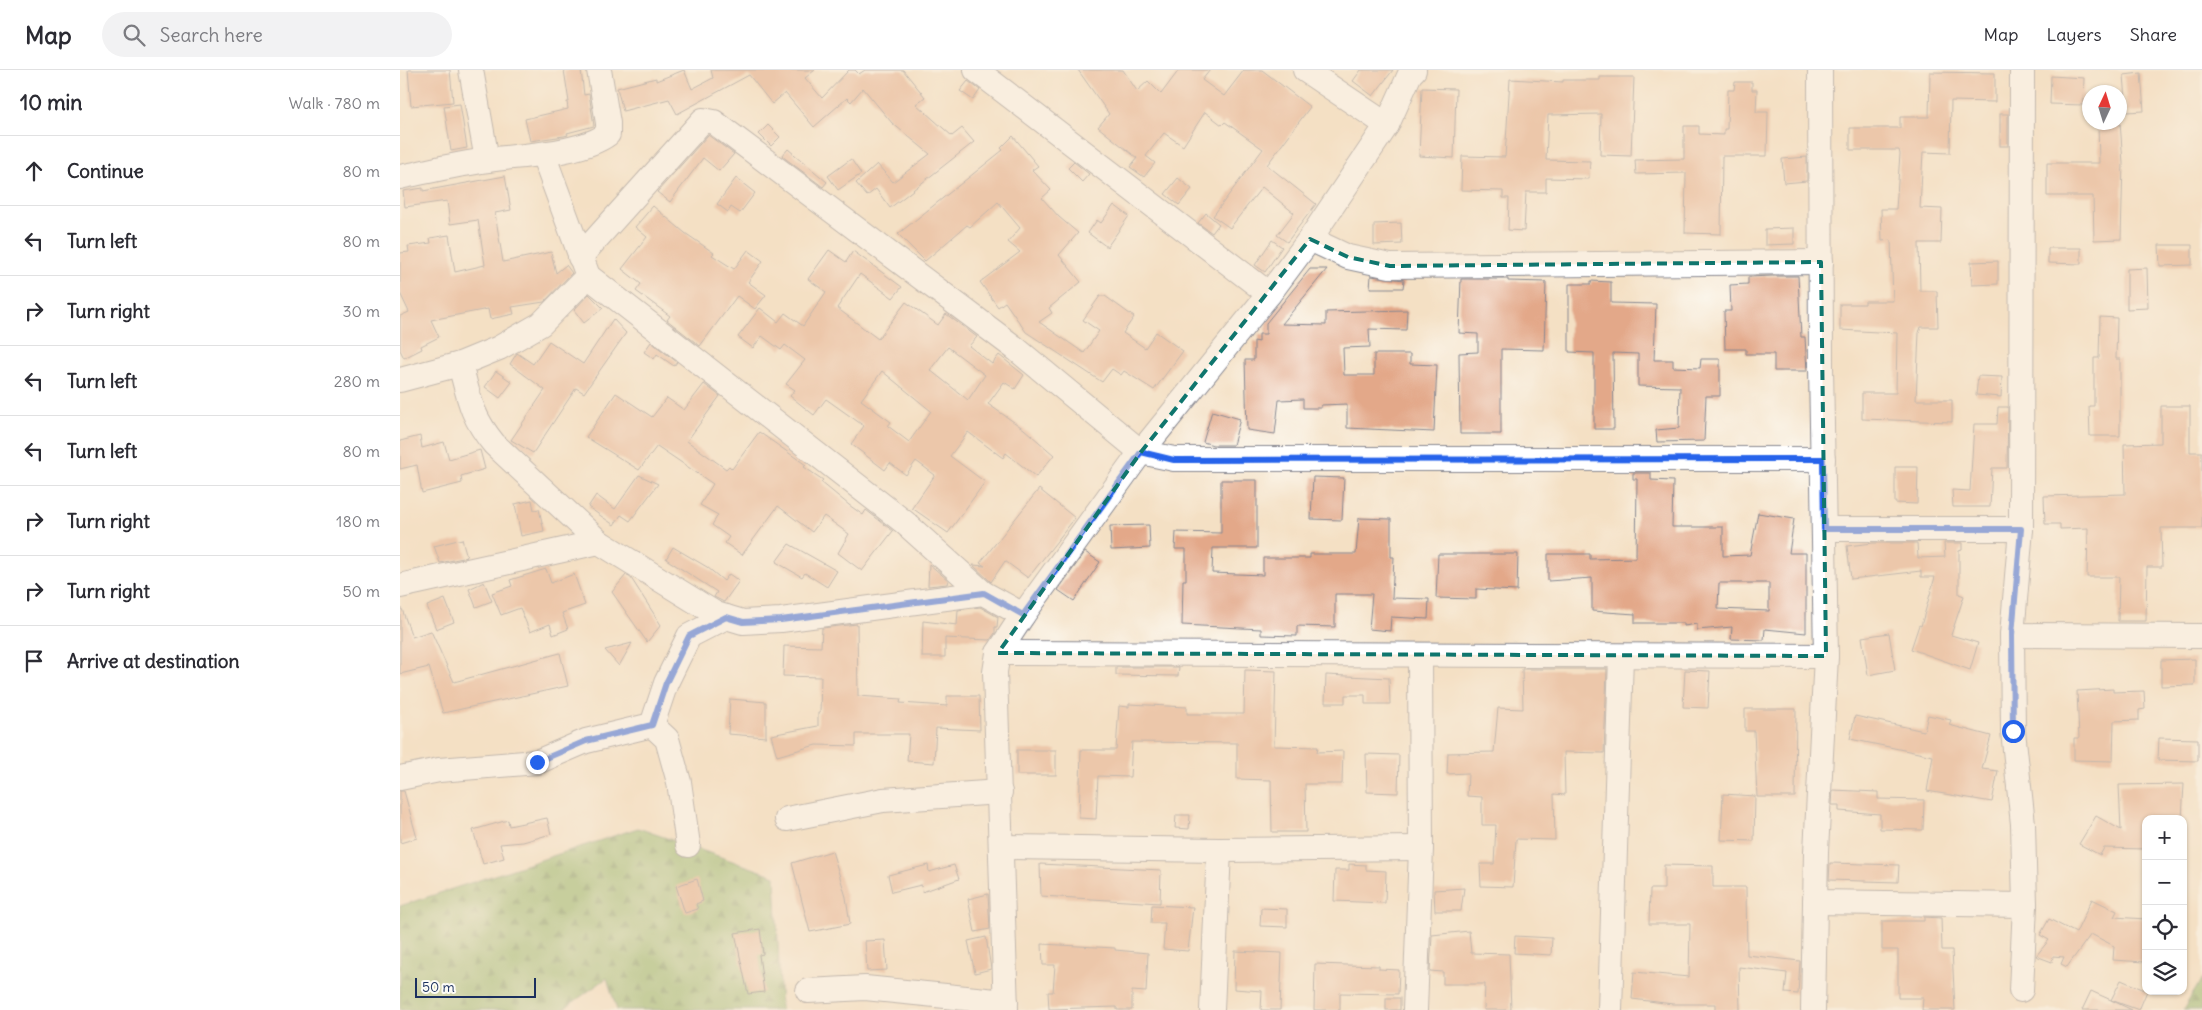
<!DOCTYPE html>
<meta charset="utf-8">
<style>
:root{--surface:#fff;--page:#f2f2f3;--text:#2b2b33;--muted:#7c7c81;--line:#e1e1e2}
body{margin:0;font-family:Delius,sans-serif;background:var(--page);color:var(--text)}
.controls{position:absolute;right:15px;bottom:15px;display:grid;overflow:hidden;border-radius:10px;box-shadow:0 1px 4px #0004}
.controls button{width:45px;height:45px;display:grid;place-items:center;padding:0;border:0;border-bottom:1px solid var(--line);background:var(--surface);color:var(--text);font:25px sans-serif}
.compass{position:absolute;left:1682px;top:15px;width:45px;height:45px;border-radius:50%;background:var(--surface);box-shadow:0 1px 4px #0004;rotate:4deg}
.scale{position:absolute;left:15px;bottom:12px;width:121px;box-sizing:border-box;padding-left:5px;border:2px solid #1b2f5e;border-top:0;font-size:14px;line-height:18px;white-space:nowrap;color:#1b2f5e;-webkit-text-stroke:4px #fdfcf7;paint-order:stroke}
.stop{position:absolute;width:15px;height:15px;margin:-11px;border:4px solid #2563eb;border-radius:50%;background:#fff}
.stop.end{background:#2563eb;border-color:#fff;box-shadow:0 1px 5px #0008}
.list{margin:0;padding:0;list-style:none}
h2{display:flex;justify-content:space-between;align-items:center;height:65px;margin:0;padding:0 20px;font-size:21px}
h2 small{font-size:16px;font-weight:400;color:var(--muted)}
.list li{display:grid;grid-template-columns:32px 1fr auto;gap:15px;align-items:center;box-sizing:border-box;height:70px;padding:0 20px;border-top:1px solid var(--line)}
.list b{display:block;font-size:19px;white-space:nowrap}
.list em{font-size:16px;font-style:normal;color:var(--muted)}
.icon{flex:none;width:28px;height:28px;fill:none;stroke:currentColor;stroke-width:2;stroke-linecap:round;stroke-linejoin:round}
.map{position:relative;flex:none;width:1802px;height:940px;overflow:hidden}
header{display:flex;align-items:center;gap:30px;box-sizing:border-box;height:70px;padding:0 25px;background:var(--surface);border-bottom:1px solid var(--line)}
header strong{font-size:24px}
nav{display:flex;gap:28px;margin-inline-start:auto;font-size:18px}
.search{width:350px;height:45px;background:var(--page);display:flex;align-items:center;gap:12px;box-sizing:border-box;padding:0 18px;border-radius:28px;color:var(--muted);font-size:19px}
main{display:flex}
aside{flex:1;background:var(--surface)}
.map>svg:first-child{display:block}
.forest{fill:url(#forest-firs);stroke:#567466}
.building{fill:#e3a889;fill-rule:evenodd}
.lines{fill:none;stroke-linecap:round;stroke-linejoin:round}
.minor-casing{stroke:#888891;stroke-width:26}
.minor{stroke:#fff;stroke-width:24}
.route{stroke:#2563eb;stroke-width:6}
.marked{fill:none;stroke:#0f766e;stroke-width:4;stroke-dasharray:10 6;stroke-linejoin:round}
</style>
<header>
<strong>Map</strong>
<div class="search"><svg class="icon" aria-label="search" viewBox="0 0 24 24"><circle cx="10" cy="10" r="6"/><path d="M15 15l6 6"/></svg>Search here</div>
<nav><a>Map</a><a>Layers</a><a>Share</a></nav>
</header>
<main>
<aside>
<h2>10 min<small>Walk · 780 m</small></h2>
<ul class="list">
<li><svg class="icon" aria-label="ahead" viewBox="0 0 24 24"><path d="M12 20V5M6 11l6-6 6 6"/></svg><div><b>Continue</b></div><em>80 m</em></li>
<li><svg class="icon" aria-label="left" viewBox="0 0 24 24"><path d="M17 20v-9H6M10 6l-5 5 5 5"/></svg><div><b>Turn left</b></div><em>80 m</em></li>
<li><svg class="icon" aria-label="right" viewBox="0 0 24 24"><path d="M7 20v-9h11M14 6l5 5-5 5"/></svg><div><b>Turn right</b></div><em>30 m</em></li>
<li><svg class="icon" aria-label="left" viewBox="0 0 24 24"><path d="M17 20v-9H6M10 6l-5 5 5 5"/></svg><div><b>Turn left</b></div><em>280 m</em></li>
<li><svg class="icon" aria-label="left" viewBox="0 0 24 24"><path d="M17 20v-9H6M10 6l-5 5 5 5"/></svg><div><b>Turn left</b></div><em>80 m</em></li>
<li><svg class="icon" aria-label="right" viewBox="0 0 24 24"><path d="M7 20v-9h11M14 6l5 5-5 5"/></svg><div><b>Turn right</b></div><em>180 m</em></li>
<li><svg class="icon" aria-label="right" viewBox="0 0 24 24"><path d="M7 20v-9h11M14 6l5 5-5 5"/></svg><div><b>Turn right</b></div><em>50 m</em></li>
<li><svg class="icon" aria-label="arrive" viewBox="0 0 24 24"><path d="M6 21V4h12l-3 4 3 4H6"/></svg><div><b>Arrive at destination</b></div></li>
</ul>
</aside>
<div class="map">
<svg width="1802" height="940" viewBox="0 0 1802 940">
<defs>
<pattern id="forest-firs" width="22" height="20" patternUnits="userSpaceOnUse" patternTransform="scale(1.25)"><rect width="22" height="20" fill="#91b86e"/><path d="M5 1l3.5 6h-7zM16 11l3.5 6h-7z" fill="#76965e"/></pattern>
</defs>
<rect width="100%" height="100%" fill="#fdfcf7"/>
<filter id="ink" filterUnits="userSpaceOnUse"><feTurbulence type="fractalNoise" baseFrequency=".02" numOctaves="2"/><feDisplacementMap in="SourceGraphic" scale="10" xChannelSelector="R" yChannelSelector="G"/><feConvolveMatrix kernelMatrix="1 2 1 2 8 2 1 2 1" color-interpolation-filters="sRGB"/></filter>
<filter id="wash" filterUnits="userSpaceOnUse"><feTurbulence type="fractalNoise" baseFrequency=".0096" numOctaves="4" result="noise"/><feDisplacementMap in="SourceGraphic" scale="20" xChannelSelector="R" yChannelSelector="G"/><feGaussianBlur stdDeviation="1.12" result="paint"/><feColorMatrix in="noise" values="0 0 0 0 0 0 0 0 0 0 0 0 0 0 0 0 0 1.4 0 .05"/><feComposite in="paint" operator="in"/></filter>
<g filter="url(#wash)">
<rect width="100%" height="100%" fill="#f4e0c4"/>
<g class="forest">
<polygon points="238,758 375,806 381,940 217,940 207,908 162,940 0,940 0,836"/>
<polygon points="1802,909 1802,940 1783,940"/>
</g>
<g id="blocks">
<g class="building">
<polygon points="8,0 50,0 53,32 11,36"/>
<polygon points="164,0 181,0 184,25 189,24 194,56 167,63 168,65 164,66 130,71 125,49 168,39 167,32 169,32"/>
<polygon points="284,0 292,19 313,8 311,0 415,0 405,8 422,28 449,0 455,0 459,4 465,0 503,0 525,27 516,34 552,66 562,58 574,72 490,138 476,119 467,126 456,113 477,94 493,112 530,84 492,53 463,18 451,32 447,28 414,57 385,23 372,34 349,5 277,44 269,29 223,41 217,18 256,8 256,11"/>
<polygon points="678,0 723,0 737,21 748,11 761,24 779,0 810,0 802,10 824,26 844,0 862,0 910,37 867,95 916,134 887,172 877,165 894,143 862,117 830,158 813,146 863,79 825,52 822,55 805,42 783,76 764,63 746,86 755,93 744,107 730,97 737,88 698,57 709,44"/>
<polygon points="961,0 993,0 973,26 953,11"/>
<polygon points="1530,2 1595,3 1595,32 1551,31 1550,83 1523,82 1520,138 1542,139 1541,173 1519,173 1520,221 1537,221 1538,257 1521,257 1519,263 1516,330 1552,330 1552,352 1462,349 1462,323 1496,323 1497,263 1440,260 1440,234 1465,234 1465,231 1493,231 1491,170 1482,171 1481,139 1496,139 1500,84 1499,80 1450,80 1450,58 1500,58 1500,47 1529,47"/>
<polygon points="1741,3 1744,41 1727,42 1724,5"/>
<polygon points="1651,6 1684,8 1683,35 1650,34"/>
<polygon points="1200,7 1234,7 1231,86 1200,85 1201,44 1148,45 1146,90 1190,91 1189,109 1146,108 1146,122 1126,122 1124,161 1108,160 1109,128 1103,128 1103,121 1061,120 1062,86 1105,87 1110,9 1163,12 1163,10 1200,10"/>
<polygon points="568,11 580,20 573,30 560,21"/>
<polygon points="1335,12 1352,12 1352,20 1357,20 1356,42 1368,42 1367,86 1322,86 1321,164 1285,163 1286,103 1236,104 1235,90 1284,89 1284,56 1299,56 1299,64 1324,65 1324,59 1327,59 1328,20 1334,20"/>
<polygon points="1022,18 1056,19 1054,88 1019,86"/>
<polygon points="60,34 67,78 51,81 44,36"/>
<rect x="1600" y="44" width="8" height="32"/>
<polygon points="1698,52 1720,52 1723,93 1721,169 1694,170 1693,126 1647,126 1647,93 1699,93"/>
<polygon points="368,55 380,67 371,76 359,64"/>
<polygon points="308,65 334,84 319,101 303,88 270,132 257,122"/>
<polygon points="613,66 638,96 632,100 651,120 642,128 659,147 678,163 659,185 681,212 649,238 652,243 639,252 684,283 699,261 683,250 700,226 705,226 734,247 723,263 745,278 756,262 783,281 754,320 724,301 721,305 712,299 702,312 626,262 605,232 598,237 580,212 620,182 608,172 620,158 598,132 570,157 567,155 525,191 498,164 603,80 601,78"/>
<polygon points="388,79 427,112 423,117 382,86"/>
<polygon points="1407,87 1407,111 1384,113 1382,89"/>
<polygon points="451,89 461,104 438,120 428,106"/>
<polygon points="674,92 689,104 682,112 668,98"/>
<polygon points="105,106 111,140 95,143 103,192 151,182 156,203 166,195 172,203 144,232 112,237 114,244 90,249 88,239 31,250 39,267 21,276 22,279 4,288 0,280 0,246 9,242 0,223 0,183 9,182 8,176 31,173 30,168 49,165 55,202 85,195 78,150 50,154 47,131 5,137 3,121 23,118 23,121"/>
<polygon points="336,108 355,123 340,143 331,137 328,142 317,134"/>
<polygon points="778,108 792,119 779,135 765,124"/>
<polygon points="714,135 729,146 707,177 688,163 697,150 701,153"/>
<polygon points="253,136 285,163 314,183 312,185 334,199 348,180 363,191 348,212 366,225 355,239 337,226 300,276 267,250 270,246 236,221 241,214 222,199 247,167 235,157"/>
<polygon points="806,143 819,154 812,163 798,153"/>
<polygon points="1001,153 1002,174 974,175 974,154"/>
<polygon points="1394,158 1394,174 1365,175 1365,159"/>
<polygon points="872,170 882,177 865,202 855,195"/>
<polygon points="1759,175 1792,175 1792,195 1760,196"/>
<polygon points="1648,178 1681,178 1681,194 1648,193"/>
<path d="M429,180L446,192L453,181L502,217L493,228L460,204L437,238L478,269L506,232L538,255L546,244L577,267L569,276L592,294L599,285L624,305L615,319L604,312L588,334L624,359L654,385L636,407L606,383L603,388L568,362L550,386L585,412L548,463L512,438L535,405L516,391L506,405L490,393L485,400L451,374L464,356L426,329L414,345L390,326L395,320L386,314L405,290L385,275L381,280L362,266L353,278L338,267L360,238L378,252L385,243L403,256L426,222L408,209ZM548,277L585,305L568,330L530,300ZM482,301L531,341L509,372L488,356L491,352L461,330Z"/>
<polygon points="1598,191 1598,214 1572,215 1571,192"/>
<polygon points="1747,198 1748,238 1727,239 1727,199"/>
<polygon points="910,199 927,199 882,254 926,255 926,242 1007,240 1006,260 969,259 970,277 943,278 944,305 974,305 974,284 1010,284 1010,294 1037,295 1034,362 947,358 947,334 921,335 921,338 903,338 903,329 879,330 875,364 847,360 845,290 854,290 854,271 859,272 859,264 866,264 866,253"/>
<polygon points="971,206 1004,210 1003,218 970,218"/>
<polygon points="1372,206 1398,206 1401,267 1405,267 1407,301 1374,301 1374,284 1346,284 1346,279 1325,279 1324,241 1331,241 1330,215 1348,214 1348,207"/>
<polygon points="1061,209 1108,209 1108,211 1146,212 1144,280 1101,279 1101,364 1060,364 1059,283 1078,282 1078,264 1059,263"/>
<polygon points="1191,211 1211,212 1211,233 1256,234 1254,290 1273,290 1273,297 1300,298 1301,289 1320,289 1320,326 1306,326 1304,371 1257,372 1256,360 1279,358 1280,317 1238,316 1238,284 1213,283 1214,359 1194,359 1194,283 1169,282 1169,214 1191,214"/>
<polygon points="189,224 203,238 184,253 174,240"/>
<polygon points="1700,247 1717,248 1716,289 1720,289 1720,366 1690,366 1689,336 1694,336 1694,288 1699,288"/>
<polygon points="213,249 226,263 184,323 176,318 133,383 111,370 145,320 110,294 117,283 133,294 149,271 183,294"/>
<polygon points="251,272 277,292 274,296 257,284 254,289 244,282"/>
<polygon points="96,301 112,312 100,328 85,317"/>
<polygon points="1578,306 1602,307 1601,327 1576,325"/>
<polygon points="304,314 320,326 287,371 326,399 329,396 332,399 359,362 406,395 404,397 423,410 421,412 449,435 463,445 466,440 493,461 462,501 438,483 449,464 424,446 412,462 378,436 342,485 325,473 329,467 312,455 318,445 300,435 313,414 257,376 239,400 186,367 216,323 252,347 267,328 284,340"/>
<polygon points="1761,336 1790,336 1790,382 1802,382 1802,458 1761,458 1762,497 1747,497 1746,551 1718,551 1719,507 1687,507 1688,458 1660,459 1660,454 1645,454 1644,426 1725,424 1724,374 1761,373"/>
<polygon points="1598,337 1608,337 1607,398 1592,398 1590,437 1553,437 1552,420 1570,421 1574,354 1597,354"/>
<polygon points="812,341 840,349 833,375 813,375 803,372"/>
<polygon points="20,366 22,378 44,372 49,389 80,380 85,399 61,406 62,413 22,423 17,395 0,399 0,371"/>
<polygon points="1495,397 1518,397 1517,434 1495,433"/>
<path d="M1233,403H1251V410L1273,411L1272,457H1323V486L1350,485L1358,443L1394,449L1389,483H1406V563L1365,559L1364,570L1331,569L1332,557L1297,560V554L1284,556V553H1235V544L1192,541V508L1148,511V484H1190V489L1236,488L1237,409H1233ZM1319,513H1369V541L1318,539Z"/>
<polygon points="239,405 258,414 230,451 221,445 214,455 188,437 196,425 215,439"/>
<polygon points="913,407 944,408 942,450 911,449"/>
<polygon points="821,410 857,410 857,478 813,478 812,503 863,505 863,488 910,488 910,484 956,484 959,448 991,449 991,487 994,487 992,528 1029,529 1028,549 991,547 990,561 969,559 972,524 935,524 935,557 897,556 897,566 861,565 861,559 782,555 783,510 786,510 786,479 775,479 776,462 821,463"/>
<polygon points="639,419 675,448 628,508 605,491 591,512 573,495 585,496 580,493"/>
<polygon points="132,430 134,440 139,439 144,461 121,466 115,434"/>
<polygon points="749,455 750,478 711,480 710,456"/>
<polygon points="62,469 67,487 40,493 34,476"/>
<polygon points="1473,473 1517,473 1518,488 1545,487 1544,473 1562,473 1562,480 1559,481 1559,524 1564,526 1551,565 1578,573 1570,600 1511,579 1519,555 1521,556 1535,507 1521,507 1521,501 1451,509 1447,476"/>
<polygon points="389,474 437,501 427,517 405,503 402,507 376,492"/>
<polygon points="273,477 307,497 324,511 329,504 339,511 324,532 314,527 317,522 266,489"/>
<polygon points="685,482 700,492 674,531 658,520"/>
<polygon points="1038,484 1118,484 1117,521 1076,519 1076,529 1036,528"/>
<polygon points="529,494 548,510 547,514 528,516"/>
<polygon points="146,499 151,513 174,504 185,535 162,543 168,559 153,565 150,554 130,562 120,538 101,545 92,523 112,516 110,510"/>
<polygon points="226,505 231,508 261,555 247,572 212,522"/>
<polygon points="84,512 92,531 76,537 69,519"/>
<polygon points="45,529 54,552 36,559 27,536"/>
<polygon points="580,537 598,547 597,557 595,557 595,563 590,570 545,568 545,587 522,587 523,551 557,555 558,540"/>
<polygon points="0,539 2,539 12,567 31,561 54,612 160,583 168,616 43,643 29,597 0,604"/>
<polygon points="457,554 458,626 501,629 500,633 547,636 547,626 579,626 580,660 536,658 534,693 507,691 509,664 456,664 456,676 416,675 377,686 371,665 418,656 418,643 420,643 421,607 383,606 384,576 421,577 422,558"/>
<polygon points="1489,563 1495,600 1468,605 1462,567"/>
<polygon points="232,573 219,596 205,580"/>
<polygon points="1795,589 1795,615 1761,616 1761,590"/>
<polygon points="716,597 779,597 778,606 716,605"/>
<polygon points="1122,599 1207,599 1204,683 1164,682 1165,725 1154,724 1155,770 1116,769 1113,817 1081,816 1080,794 1094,794 1096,755 1082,755 1082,727 1067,726 1068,703 1047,704 1048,683 1094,682 1098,638 1123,639"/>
<polygon points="845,600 876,601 874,676 918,677 917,682 943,681 942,714 905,714 906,762 872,762 871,710 837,709 837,673 732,672 730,707 698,706 696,749 679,748 681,680 716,680 719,636 729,637 729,634 787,637 787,644 844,644"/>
<polygon points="1285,600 1310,601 1308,638 1283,637"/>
<polygon points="926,605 989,608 990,634 965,634 965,625 945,625 945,633 925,633"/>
<polygon points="1713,619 1713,622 1744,621 1745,639 1739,640 1739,650 1714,651 1713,691 1674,690 1674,668 1679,668 1677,621"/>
<polygon points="330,629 366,632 366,667 328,664"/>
<polygon points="1345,639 1396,639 1395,727 1357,727 1354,661 1345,661"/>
<polygon points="1528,645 1551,650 1549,655 1591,666 1582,699 1598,701 1592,732 1527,721 1533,686 1450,669 1455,646 1524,661"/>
<polygon points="1759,668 1798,669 1798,691 1758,690"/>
<rect x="617" y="680" width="39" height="25"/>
<polygon points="966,684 999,685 998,723 967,722"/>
<polygon points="1784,714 1782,749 1746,749 1746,779 1704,778 1700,785 1679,774 1696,746 1721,760 1719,715"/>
<polygon points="1433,720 1478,722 1478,729 1524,730 1523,760 1480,759 1480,744 1439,741 1439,735 1432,735"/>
<polygon points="0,721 4,721 17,768 0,773"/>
<polygon points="1323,724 1355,726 1354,771 1321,770"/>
<polygon points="776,745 790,745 789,759 775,758"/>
<polygon points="147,748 151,764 123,772 100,774 104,788 83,794 73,760 108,750 109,756"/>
<polygon points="432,781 446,827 450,854 410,862 392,793"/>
<polygon points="1430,793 1499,795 1498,812 1429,810"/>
<polygon points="640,794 761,800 760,833 641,826"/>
<polygon points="949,794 966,795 966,800 986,801 985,833 934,831 935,800 949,800"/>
<polygon points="528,795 529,802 554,795 559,809 522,822 521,815 492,822 488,805"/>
<polygon points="1264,795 1313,796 1313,817 1346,817 1347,885 1400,891 1398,924 1385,923 1387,903 1339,897 1340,940 1315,940 1315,934 1273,934 1232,929 1234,902 1289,907 1290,854 1249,854 1250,819 1264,819"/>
<polygon points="297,809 303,831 296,834 298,839 285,843 276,816"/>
<polygon points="1064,818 1061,841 1035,841 1034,820"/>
<polygon points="588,824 590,859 575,862 568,829"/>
<polygon points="1692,829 1717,841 1714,847 1746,849 1744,892 1713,890 1714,876 1691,864 1667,897 1661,894 1664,887 1653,886 1652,892 1636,886 1649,870 1640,865 1649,849 1676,863"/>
<polygon points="752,835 793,837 788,881 763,879 765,853 751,853"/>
<polygon points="861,838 887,839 887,857 860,856"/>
<polygon points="1524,847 1541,848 1542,880 1552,880 1555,940 1522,940 1523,928 1498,928 1498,880 1482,880 1482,851 1524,851"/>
<polygon points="360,859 363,884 359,885 364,922 348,924 335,863"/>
<polygon points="1069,861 1071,883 1109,884 1111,940 1084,940 1085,914 1043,914 1043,902 1030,901 1032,865"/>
<polygon points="1115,866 1152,868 1151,885 1114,883"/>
<polygon points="586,867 591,899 575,903 568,871"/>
<polygon points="485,870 487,900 467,901 465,871"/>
<polygon points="642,874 715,878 715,880 748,883 746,922 732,921 732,940 717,940 717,937 649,939 648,922 653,922 655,895 643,895"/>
<polygon points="835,881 882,883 880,940 861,940 862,921 834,919"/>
<polygon points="915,894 979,896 979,899 999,900 998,924 940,923 940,940 914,940"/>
<polygon points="1721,910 1747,921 1739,940 1711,930"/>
<polygon points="1691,921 1711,930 1732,940 1682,940"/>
<rect x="986" y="928" width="14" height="12"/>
</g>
</g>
</g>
<g filter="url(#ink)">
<use href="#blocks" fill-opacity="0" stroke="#888891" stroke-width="1"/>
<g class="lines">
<defs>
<g id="minor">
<polyline points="71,0 87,90"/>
<polyline points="576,0 869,224"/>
<polyline points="905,0 987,55"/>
<polyline points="143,84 188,206 504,452 583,523"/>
<path d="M0,107C29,101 58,94 88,90C121,85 181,84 208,64V53L199,0"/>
<polyline points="910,169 948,187 990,196 1421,192"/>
<polyline points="180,187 303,50 314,52 615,278 741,382 774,389 1423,389"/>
<path d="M60,294C69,328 71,346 94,374L199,472L316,544L343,552L381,550L583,523L623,545"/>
<polyline points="0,310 60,294 99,278 141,254 188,206"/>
<polyline points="1424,459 1621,459"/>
<polyline points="0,516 199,472"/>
<polyline points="1612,565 1802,566"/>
<polyline points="598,583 1426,586"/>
<polyline points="252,655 267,669 279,712 288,775"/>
<polyline points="0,708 39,700 137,692 186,671 252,655 266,613 289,566 326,547"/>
<polyline points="387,749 483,730 600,722"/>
<polyline points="602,777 819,780 1021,778"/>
<polyline points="1415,832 1625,835"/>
<polyline points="1621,920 1625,835 1623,754 1613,661 1612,565 1621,459 1622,0"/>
<polyline points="408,921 465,918 606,932"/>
<polyline points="606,940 595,602 598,583 623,545 741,382 869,224 910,169 987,55 1010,4 1014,0"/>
<polyline points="812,940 819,780"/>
<polyline points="1015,940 1021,778 1020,585"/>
<polyline points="1210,940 1221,586"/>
<polyline points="1413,940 1416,782 1426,586 1421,297 1420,0"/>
</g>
</defs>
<use href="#minor" class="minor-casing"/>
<use href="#minor" class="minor"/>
</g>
</g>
<g class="lines" filter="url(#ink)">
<polyline class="route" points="137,692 186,671 252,655 266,613 289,566 326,547 343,552 381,550 584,523 623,545 741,382 774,390 1423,389 1424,459 1621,459 1612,565 1613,661"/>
</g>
<path d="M0 0H1802V940H0ZM910,169L948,187L990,196L1421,192L1426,586L598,583L741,382Z" fill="#f4e0c4" fill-opacity=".55" fill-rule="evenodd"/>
<path class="marked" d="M910,169L948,187L990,196L1421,192L1426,586L598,583L741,382Z"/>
</svg>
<div class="controls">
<button>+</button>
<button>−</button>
<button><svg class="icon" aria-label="locate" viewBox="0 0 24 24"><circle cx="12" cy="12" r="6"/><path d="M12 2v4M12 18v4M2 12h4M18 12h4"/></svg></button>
<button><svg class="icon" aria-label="layers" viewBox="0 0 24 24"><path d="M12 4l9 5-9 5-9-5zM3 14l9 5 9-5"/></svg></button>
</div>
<svg class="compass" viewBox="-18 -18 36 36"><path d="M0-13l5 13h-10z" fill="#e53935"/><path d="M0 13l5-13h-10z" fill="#7c7c81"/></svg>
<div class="scale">50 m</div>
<div class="stop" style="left:1613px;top:661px"></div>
<div class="stop end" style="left:137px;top:692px"></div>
</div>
</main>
